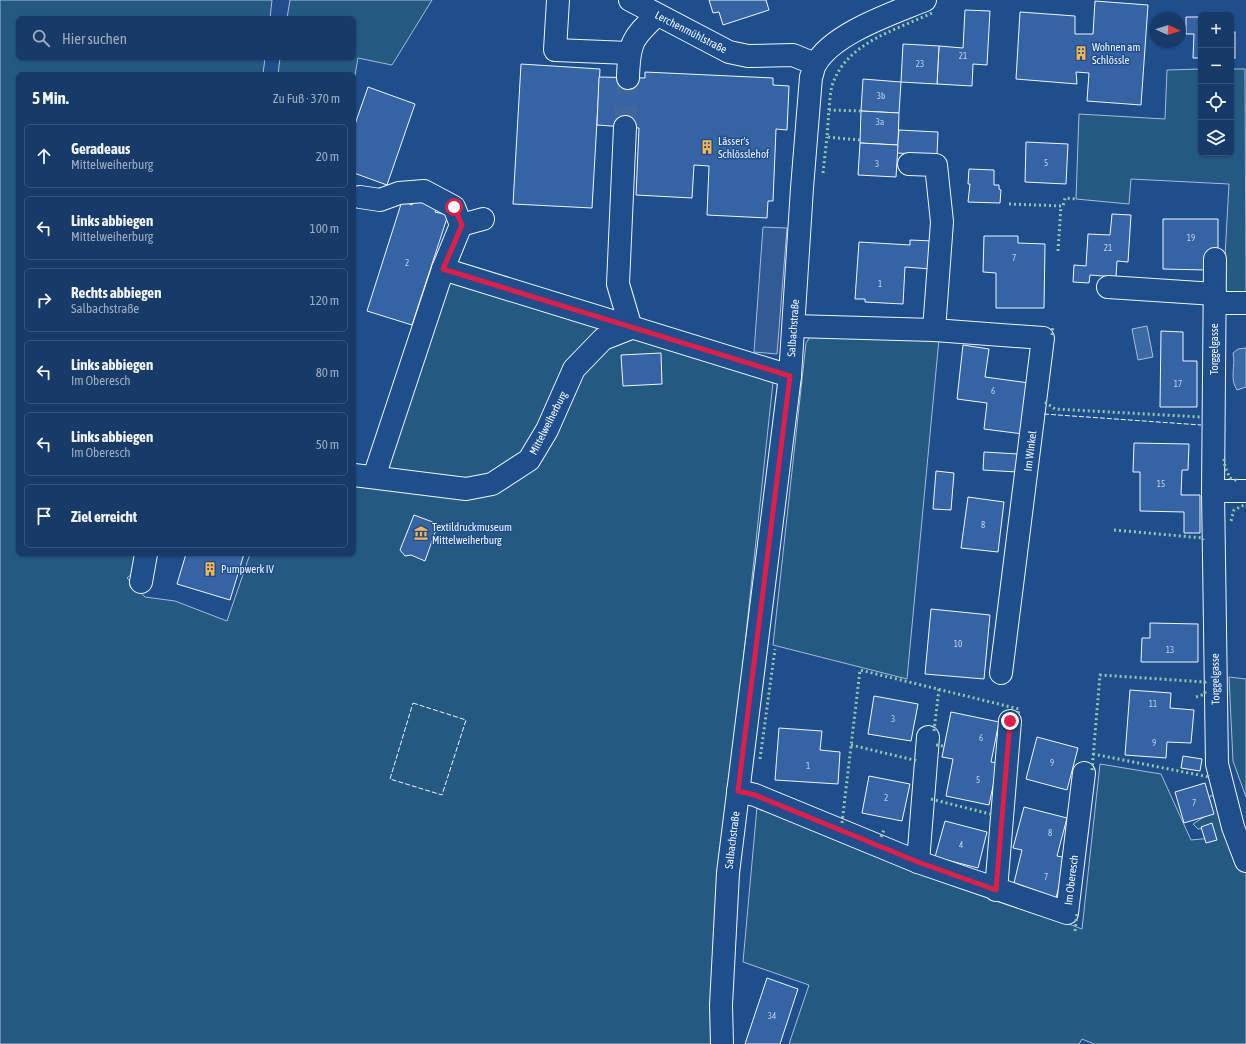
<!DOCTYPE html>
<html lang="de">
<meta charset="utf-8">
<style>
:root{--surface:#173a69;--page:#244571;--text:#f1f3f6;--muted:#9eadc0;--line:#36547d}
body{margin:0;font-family:"Asap Condensed",sans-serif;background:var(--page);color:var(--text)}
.controls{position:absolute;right:12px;top:12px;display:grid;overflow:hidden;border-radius:6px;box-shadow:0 1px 3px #0004}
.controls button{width:36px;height:36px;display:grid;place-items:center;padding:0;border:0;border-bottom:1px solid var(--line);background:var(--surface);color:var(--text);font:20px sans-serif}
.compass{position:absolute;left:1150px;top:12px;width:36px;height:36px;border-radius:50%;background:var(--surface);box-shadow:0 1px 3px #0004;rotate:93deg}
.stop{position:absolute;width:12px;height:12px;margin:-9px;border:3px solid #e11d48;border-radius:50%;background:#fff}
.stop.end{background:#e11d48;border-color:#fff;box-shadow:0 1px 4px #0008}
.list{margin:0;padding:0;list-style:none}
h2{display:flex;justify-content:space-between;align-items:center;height:52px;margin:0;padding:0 16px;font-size:17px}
h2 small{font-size:13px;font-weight:400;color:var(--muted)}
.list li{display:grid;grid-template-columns:26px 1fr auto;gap:12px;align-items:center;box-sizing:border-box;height:64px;margin:0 8px 8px;padding:0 8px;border:1px solid var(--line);border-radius:6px}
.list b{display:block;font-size:15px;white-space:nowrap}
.list p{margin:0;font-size:13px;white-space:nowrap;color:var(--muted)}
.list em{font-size:13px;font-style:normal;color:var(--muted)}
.icon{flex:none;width:22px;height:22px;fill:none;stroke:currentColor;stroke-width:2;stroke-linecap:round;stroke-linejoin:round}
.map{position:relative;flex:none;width:1246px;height:1044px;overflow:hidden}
.search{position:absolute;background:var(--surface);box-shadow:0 1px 3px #0004;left:16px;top:16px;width:340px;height:44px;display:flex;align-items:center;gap:10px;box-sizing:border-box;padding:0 14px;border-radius:6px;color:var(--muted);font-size:15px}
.panel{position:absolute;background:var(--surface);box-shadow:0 1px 3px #0004;left:16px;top:72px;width:340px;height:484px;border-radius:6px}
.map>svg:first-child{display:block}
.green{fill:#245a82;stroke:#a8bbd7}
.parking{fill:#305b95;stroke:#a8bbd7}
.water{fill:#3b69a3;stroke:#a8bbd7}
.building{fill:#3563a3;stroke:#f2f6ff}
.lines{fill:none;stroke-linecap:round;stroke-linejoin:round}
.minor-tunnel{stroke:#3f679d;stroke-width:22;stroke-dasharray:22 11;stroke-linecap:butt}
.minor-casing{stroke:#f2f6ff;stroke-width:24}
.minor{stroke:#1f4e8c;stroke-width:22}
.hedge{stroke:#97c8a6;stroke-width:3;stroke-dasharray:2 3;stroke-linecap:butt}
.fence{stroke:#f2f6ff;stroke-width:1;stroke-dasharray:5 2;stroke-linecap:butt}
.route{stroke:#e11d48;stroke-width:5}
.labels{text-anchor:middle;stroke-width:3;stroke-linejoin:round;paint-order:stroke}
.number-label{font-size:9px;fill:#c3d1e8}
.street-label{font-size:11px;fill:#f2f6ff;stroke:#1f4e8c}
.poi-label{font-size:11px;fill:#f2f6ff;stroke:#1f4e8c;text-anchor:start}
</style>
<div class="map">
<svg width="1246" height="1044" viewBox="0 0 1246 1044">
<rect width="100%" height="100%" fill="#1f4e8c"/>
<g class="green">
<polygon points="0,0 272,0 270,18 18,18 18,58 265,58 263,74 18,74 18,554 138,554 134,572 127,578 145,597 175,601 227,621 250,554 354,554 354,485 374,485 446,277 773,382 735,737 712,1044 0,1044"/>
<polygon points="290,0 432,0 392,65 358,58 354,81 354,74 278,74 280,58 354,58 354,18 287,18"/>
<polygon points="1201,69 1201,153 1231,153 1231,69 1245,69 1246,294 1223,293 1229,184 1131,179 1129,204 1076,199 1079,114 1165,119 1167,70"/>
<polygon points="812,334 939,339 907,679 773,645 806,343"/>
<polygon points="1229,677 1246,679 1246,797 1233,761"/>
<polygon points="1100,764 1161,774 1191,840 1212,838 1211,828 1198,829 1193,824 1210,813 1207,803 1211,795 1234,811 1246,870 1246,1044 1094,1044 1082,1039 1079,1044 789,1044 809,985 743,962 757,807 1082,929"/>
</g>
<polygon class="parking" points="763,227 787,228 777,354 754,352"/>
<g class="water">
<polygon points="1147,326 1153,357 1138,360 1132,329"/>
<path d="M1246,348V387L1237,390C1229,378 1236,366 1233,353L1238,349Z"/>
</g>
<g class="building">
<polygon points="709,0 766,0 769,10 723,25 719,12 713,13"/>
<polygon points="1095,1 1148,5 1141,105 1087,101 1089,73 1076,72 1077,84 1016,79 1020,12 1075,16 1075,34 1093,34"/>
<polygon points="965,10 990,11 987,65 973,64 972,86 937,84 939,46 963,48"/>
<polygon points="1186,17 1201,17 1201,58 1193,58 1194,34 1186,34"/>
<rect x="1231" y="32" width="4" height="26"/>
<polygon points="903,44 939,46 937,84 901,82"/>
<polygon points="521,64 600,69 592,208 513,204"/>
<polygon points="645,72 773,78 773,85 789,86 787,130 776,129 773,201 768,201 767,218 707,215 709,166 694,165 692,198 636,195 639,128 597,125 599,77 645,78"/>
<polygon points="863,79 901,82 899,113 861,111"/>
<polygon points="368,87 415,104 387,185 354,173 354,127"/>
<polygon points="861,111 899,113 898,145 860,143"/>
<polygon points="899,130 938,132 937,155 897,153"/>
<polygon points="1026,142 1068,144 1066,184 1025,182"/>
<polygon points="860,143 898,145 896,177 858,175"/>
<polygon points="969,169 994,170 994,185 999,185 999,189 1001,190 1000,203 968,202 970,184 968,184"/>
<polygon points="415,199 437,206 435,212 448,215 412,325 367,311 402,201 412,205"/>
<polygon points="1112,214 1131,215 1128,262 1117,261 1116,277 1090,275 1089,283 1073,282 1074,265 1086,266 1088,234 1110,235"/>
<polygon points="1163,219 1218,219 1218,256 1206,270 1163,269"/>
<polygon points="984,236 1018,236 1018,243 1045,244 1044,308 996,308 996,273 983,272"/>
<polygon points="910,240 933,241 931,269 905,267 903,304 865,302 865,299 855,299 859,242 910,245"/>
<polygon points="1161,331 1183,332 1183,361 1197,361 1197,407 1160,407"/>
<polygon points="963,345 989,349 985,377 1029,383 1023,434 984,429 987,403 957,399"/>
<polygon points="661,353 662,384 623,386 621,355"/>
<polygon points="1134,443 1189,444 1188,470 1182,470 1181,495 1200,495 1200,533 1184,533 1184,512 1140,511 1140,472 1133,472"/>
<polygon points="984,452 1018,454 1017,472 983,470"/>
<polygon points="936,471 954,473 951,510 933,509"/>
<polygon points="968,497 1004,502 998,552 961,548"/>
<polygon points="414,515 438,524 425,561 411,555 405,556 400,550"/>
<polygon points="186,554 244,554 230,600 177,584"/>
<polygon points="931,609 990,615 984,679 925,674"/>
<polygon points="1150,623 1198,624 1198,662 1141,662 1142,638 1150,638"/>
<polygon points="1130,690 1171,693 1170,708 1194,710 1191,743 1167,742 1166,758 1125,755"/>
<polygon points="874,696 918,704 911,741 868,734"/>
<polygon points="951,712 999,722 991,762 998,763 989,805 946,796 953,759 942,757"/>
<polygon points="779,728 822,731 820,750 840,752 838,784 775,780"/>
<polygon points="1037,737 1078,748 1067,790 1026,779"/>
<polygon points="1183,756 1202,759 1200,771 1181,768"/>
<polygon points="869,776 910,784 902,821 862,813"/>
<polygon points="1205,783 1214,814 1184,823 1175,792"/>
<polygon points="1024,807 1067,818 1057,856 1067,858 1056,898 1013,887 1022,850 1013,848"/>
<polygon points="945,821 987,832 978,868 935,857"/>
<polygon points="1212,823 1217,840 1206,843 1201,827"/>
<polygon points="767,978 798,989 780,1044 745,1044"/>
</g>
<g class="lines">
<polyline class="minor-tunnel" points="625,127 628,78"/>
<defs>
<g id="minor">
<polyline points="558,0 555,50 629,53"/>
<polyline points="630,0 729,52 748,56 793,55 815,64"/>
<path d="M628,78C629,43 632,38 657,15"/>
<polyline points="625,127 618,284 631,328"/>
<polyline points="909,164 936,165 942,222 934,330"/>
<polyline points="360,197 380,200 399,193 424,191 454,207 461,225"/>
<polyline points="1215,259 1213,491 1217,764 1233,827 1246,861"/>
<polyline points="443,269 790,376"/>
<polyline points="1108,287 1215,294"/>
<polyline points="1215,303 1246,303"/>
<polyline points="794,326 934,330 1043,338 1001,673"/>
<polyline points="354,475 466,489 492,484 529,460 547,430 574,369 603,339 631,328"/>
<polyline points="374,477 443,269 461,225 483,219"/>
<polyline points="1213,491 1246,491"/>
<polyline points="141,582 146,554"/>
<polyline points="738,791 755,795 918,862 1067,913 1084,773"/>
<polyline points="918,862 928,737"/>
<polyline points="996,890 1010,721"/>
<path d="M722,1044L721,1005L728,873L790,376L802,188L811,77C813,73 813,68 815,65C832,33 894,13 925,0"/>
</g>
</defs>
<use href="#minor" class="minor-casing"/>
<use href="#minor" class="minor"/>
<g class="hedge">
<path d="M829,110C830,101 830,91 833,83C848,42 896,30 932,13"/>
<polyline points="860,140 827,137 829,110 861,111"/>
<polyline points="823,173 827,137"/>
<polyline points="1009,204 1063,206 1065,198 1076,199"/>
<polyline points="1058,251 1061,206"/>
<polyline points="1052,335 1053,325"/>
<polyline points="1045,402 1055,409 1201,417"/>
<polyline points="1224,459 1225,467 1230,478 1238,481"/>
<polyline points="1231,521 1234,510 1246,504"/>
<polyline points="1114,530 1203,538 1203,540"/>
<polyline points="1196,697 1205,694 1205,691"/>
<polyline points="934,731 939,689"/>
<polyline points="851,745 918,761"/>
<polyline points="936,745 943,746"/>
<polyline points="1093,754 1209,777 1209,775"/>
<polyline points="760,759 775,649"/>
<polyline points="1092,770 1100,675 1205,682 1205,685"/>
<polyline points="931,799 994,815"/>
<polyline points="842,823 860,670 1019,709 1018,716"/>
<polyline points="881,837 884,830"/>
<polyline points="1075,931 1077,913"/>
</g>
<g class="fence">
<polyline points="1044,414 1201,425"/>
<polygon points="413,703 466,720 442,795 390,779"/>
</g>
</g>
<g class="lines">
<polyline class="route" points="454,207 462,225 443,269 790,376 738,791 755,795 918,862 996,890 1010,721"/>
</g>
<defs>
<symbol id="building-bare" viewBox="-9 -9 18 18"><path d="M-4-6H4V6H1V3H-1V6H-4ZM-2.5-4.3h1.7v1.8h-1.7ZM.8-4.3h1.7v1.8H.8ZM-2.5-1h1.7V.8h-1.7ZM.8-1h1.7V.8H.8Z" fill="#ffb74d" stroke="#1f4e8c" stroke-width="2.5" paint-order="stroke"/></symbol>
<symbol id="museum-bare" viewBox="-9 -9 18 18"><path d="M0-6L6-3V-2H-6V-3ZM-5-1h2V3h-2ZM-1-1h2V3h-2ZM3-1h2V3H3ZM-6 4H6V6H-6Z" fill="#ffb74d" stroke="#1f4e8c" stroke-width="2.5" paint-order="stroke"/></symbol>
</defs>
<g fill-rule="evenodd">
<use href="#building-bare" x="1071" y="43" width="20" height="20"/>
<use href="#building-bare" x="697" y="137" width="20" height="20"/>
<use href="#museum-bare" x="411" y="523" width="20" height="20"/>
<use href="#building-bare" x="200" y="559" width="20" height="20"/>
</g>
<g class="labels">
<g class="number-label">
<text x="963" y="59">21</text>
<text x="920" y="67">23</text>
<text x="881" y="99">3b</text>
<text x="880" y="125">3a</text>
<text x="1046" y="166">5</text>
<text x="877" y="167">3</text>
<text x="1191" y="241">19</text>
<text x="1108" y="251">21</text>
<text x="1014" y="261">7</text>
<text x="407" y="266">2</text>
<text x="880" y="287">1</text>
<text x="1178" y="387">17</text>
<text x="993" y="394">6</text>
<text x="1161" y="487">15</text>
<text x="983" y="528">8</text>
<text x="958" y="647">10</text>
<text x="1170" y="653">13</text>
<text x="1153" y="707">11</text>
<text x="893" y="722">3</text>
<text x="981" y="741">6</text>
<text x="1154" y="746">9</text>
<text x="1052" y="766">9</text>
<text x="808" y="769">1</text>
<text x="978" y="783">5</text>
<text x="886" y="801">2</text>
<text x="1194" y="806">7</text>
<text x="1050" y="836">8</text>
<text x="961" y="848">4</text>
<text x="1046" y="880">7</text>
<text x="772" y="1019">34</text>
</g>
<g class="street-label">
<text transform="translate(691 32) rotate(27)" y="4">Lerchenmühlstraße</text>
<text transform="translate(793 328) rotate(-86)" y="4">Salbachstraße</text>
<text transform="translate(1214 349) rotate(-90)" y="4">Torggelgasse</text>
<text transform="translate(548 423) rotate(-63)" y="4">Mittelweiherburg</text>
<text transform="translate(1030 451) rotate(-83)" y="4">Im Winkel</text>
<text transform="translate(1215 679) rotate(-91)" y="4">Torggelgasse</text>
<text transform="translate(732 840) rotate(-83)" y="4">Salbachstraße</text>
<text transform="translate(1071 880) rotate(-83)" y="4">Im Oberesch</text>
</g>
<g class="poi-label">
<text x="1092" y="51">Wohnen am<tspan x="1092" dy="13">Schlössle</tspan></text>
<text x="718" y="145">Lässer's<tspan x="718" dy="13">Schlösslehof</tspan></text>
<text x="432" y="531">Textildruckmuseum<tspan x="432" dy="13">Mittelweiherburg</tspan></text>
<text x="221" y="573">Pumpwerk IV</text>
</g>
</g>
</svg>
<div class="controls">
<button>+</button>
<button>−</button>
<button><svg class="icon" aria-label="locate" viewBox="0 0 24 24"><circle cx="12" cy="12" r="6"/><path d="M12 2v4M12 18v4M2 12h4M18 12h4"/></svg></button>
<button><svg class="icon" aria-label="layers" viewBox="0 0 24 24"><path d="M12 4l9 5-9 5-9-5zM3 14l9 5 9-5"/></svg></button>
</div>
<svg class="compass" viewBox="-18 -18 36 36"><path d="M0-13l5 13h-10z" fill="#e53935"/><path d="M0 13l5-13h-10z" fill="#9eadc0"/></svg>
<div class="stop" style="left:454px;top:207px"></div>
<div class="stop end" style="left:1010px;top:721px"></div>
<div class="search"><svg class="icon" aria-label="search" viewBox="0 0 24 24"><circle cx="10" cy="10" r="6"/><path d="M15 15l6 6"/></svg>Hier suchen</div>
<section class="panel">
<h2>5 Min.<small>Zu Fuß · 370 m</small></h2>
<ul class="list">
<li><svg class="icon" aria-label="ahead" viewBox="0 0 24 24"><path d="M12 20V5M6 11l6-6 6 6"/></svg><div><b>Geradeaus</b><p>Mittelweiherburg</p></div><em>20 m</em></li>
<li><svg class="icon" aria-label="left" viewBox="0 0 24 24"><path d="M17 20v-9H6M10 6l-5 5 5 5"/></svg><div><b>Links abbiegen</b><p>Mittelweiherburg</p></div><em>100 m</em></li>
<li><svg class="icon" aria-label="right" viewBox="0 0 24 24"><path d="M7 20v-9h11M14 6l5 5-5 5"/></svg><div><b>Rechts abbiegen</b><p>Salbachstraße</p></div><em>120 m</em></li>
<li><svg class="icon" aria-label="left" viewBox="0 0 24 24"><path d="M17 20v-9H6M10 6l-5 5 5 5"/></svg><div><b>Links abbiegen</b><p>Im Oberesch</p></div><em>80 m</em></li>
<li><svg class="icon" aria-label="left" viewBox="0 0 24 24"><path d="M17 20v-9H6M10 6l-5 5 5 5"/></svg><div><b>Links abbiegen</b><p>Im Oberesch</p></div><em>50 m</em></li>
<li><svg class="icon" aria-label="arrive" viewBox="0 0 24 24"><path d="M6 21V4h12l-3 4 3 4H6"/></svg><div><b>Ziel erreicht</b></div></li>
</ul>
</section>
</div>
